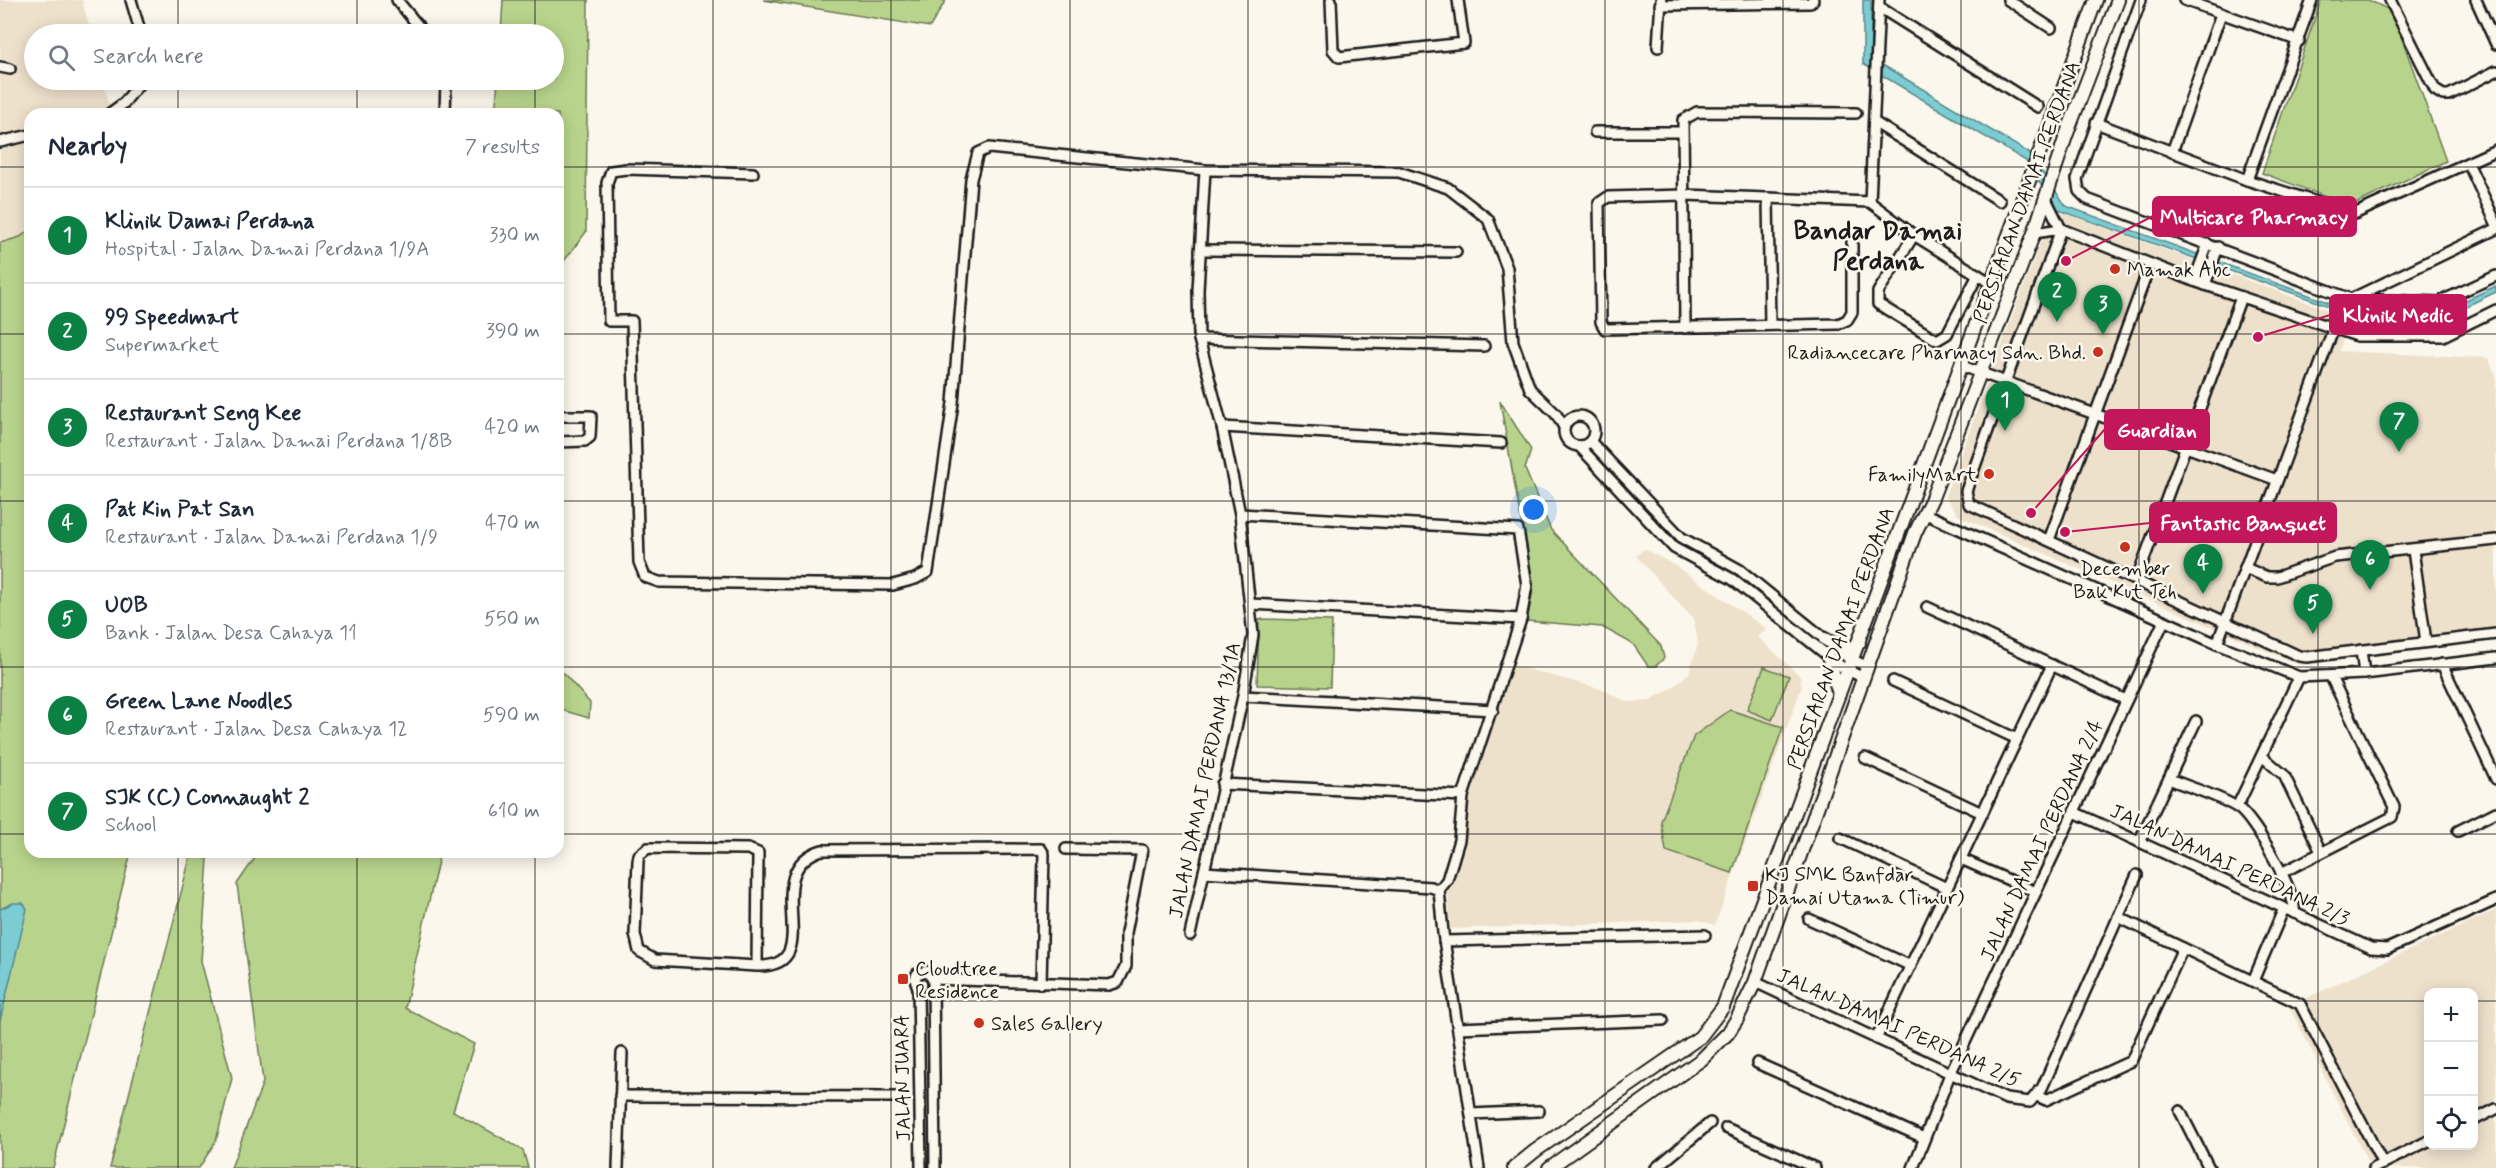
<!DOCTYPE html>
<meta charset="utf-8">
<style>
:root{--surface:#fff;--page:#f2f2f3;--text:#1f2937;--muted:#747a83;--line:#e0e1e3;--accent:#0b8043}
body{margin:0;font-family:Mynerve,sans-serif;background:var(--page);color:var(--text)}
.controls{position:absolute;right:18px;bottom:18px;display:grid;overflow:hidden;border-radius:12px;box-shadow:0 3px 15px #0003}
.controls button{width:54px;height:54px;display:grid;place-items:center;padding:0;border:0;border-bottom:2px solid var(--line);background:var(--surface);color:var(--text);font:30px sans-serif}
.you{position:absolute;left:1534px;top:510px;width:21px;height:21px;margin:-15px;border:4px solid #fff;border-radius:50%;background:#1a73e8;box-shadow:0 0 0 9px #1a73e833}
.badge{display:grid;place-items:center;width:39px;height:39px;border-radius:50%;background:var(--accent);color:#fff;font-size:20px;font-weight:700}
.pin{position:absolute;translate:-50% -50px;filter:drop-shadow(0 2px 3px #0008)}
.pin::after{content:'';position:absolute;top:32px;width:21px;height:18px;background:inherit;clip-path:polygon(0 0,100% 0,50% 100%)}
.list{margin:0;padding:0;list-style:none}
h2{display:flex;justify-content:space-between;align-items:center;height:78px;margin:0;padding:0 24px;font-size:26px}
h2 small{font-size:20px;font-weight:400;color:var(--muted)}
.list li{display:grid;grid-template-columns:39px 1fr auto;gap:18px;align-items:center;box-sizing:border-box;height:96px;padding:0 24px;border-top:2px solid var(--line)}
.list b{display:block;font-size:22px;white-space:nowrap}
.list p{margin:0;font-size:20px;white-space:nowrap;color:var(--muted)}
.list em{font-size:20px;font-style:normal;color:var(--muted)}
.icon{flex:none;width:33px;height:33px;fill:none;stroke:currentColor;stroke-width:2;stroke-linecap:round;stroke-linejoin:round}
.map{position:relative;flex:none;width:2496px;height:1168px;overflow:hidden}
.search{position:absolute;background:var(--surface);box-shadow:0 3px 15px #0003;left:24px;top:24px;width:540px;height:66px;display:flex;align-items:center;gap:15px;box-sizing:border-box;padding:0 21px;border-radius:33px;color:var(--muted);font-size:22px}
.panel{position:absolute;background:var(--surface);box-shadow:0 3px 15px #0003;left:24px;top:108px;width:540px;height:750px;border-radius:18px}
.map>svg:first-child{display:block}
.built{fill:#eee1cc;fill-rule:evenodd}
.green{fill:#b8d48c;stroke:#6a7854;stroke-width:1.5}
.water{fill:#7ccdd3;stroke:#56868a;stroke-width:1.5}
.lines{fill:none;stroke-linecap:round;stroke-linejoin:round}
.street-casing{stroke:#1c1c1c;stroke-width:14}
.secondary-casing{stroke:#1c1c1c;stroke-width:16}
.street{stroke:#fbf7ec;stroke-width:9}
.secondary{stroke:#fbf7ec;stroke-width:12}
.grid{fill:none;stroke:#1c1c1c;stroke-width:1.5;stroke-opacity:0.55}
.poi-dot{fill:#c8321e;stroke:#fbf7ec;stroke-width:2}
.labels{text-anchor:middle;stroke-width:5;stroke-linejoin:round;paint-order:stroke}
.street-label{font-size:20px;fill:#1c1c1c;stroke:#fbf7ec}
.poi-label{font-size:20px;fill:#1c1c1c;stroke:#fbf7ec;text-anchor:start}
.district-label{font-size:26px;font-weight:bold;fill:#1c1c1c;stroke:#fbf7ec}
.leader{fill:none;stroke:#c2185b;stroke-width:2}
.callout-dot{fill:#c2185b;stroke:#fbf7ec;stroke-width:2}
.callout{fill:#c2185b;stroke:#c2185b;stroke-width:2}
.callout-label{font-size:21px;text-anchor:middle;font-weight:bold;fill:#fff}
</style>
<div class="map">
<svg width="2496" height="1168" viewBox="0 0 2496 1168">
<rect width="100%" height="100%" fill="#fbf7ec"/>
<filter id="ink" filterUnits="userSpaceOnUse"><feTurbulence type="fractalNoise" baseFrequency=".0167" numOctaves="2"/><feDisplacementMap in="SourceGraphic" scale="12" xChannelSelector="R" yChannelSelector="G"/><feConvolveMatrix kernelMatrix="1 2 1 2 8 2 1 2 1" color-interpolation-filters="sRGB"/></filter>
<g filter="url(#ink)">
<g class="built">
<polygon points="0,0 82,0 91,34 34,34 34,80 103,80 112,114 30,114 30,230 20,237 0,243"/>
<polygon points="2065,213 2350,318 2339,351 2488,358 2496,375 2496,639 2299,665 1959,516 1945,496 2041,240"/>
<polygon points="1644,549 1674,565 1767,629 1758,637 1800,676 1802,686 1715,925 1698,920 1450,929 1447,885 1465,803 1512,665 1602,689 1627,702 1648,701 1672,688 1689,673 1698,644 1694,620 1636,556"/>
<path d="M2496,910V1168H2371L2289,1006ZM2428,992H2474V1146H2428Z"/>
</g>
<g class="green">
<polygon points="503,0 588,0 586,232 558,269 558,114 495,114 498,80 554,80 554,34 501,34"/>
<polygon points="763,0 946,0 930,27"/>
<polygon points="2321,0 2368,0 2392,11 2446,161 2351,206 2262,173"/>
<polygon points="30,230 30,852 131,852 53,1168 0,1168 0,243 20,237"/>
<polygon points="1500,401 1531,450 1525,469 1551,530 1661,646 1664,658 1656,666 1648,666 1633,644 1602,627 1527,621 1533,589"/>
<polygon points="1259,619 1332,621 1330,687 1257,685"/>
<polygon points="558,667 590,703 589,718 558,709"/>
<polygon points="1764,667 1789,676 1772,720 1747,710"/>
<polygon points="1730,710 1783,727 1732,873 1666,851 1661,821 1694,736"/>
<polygon points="259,852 440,852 405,1008 474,1044 453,1111 523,1150 528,1168 231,1168 263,1082 237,884"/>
<polygon points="191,854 208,859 201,961 232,1078 216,1141 199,1168 110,1168"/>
</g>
<g class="water">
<polygon points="1863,0 1871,0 1871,58 2029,153 2066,206 2355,312 2443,311 2496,286 2496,292 2450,314 2354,315 2056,209 2026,161 1863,64"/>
<polygon points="13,903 23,903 27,909 0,1021 0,909"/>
</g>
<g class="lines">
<defs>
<g id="street">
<polyline points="131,0 141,34"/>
<polyline points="397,0 425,34"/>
<polyline points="1331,0 1333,50 1339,57 1464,43 1458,0"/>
<polyline points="2008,0 2051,28"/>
<polyline points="2141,0 2077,179 2079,191 2087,199 2351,299 2439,302 2496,276"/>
<polyline points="2184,0 2299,41"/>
<polyline points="2390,0 2435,90 2443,95 2449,95 2496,71"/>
<polyline points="2476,0 2496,44"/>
<polyline points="1660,5 1810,3 1813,0"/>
<polyline points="1879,7 2038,107"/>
<polyline points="1658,47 1661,0"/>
<polyline points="0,67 10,69"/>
<polyline points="109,114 124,103 142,80"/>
<polyline points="445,114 446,80"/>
<polyline points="1874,122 2000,201"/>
<polyline points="2096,123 2247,180 2354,214 2496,150"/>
<polyline points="1595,132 1681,132"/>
<polyline points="0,142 30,135"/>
<polyline points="2172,152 2221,14"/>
<polyline points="2468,163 2496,223"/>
<polyline points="753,173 626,169 611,171 607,183 609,321 632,321 639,562 645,577 659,582 893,585 915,579 928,572 953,403 971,179 978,153 989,148 1205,170 1399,172 1448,188 1488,219 1507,268 1513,342 1530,389 1556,414 1564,427"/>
<polyline points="2247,180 2312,0"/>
<polyline points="2045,197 2061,229"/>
<polyline points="1768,198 1770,325"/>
<polyline points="1870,202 1879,0"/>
<polyline points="1870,202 1914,235 1991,283"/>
<polyline points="2061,229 1966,491 1969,504 2299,656 2307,657 2496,634"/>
<polyline points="1852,232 1852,312 1847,320 1838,324 1605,329 1601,322 1599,203 1608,197 1685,195 1870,202"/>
<polyline points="2034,233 2061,229 2194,281 2357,336 2443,336 2496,310"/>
<polyline points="1914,235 1878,292 1878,304 1937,340 1947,334 1978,275"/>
<polyline points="1200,250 1456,252"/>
<polyline points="2194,281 2208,244"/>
<polyline points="2205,285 2218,247"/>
<polyline points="2353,298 2496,229"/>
<polyline points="1685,328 1683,120 1697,112 1856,113"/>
<polyline points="1199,339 1484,346"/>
<polyline points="1962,366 2277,480"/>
<circle cx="1579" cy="431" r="15"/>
<polyline points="558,416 591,416 590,437 585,441 558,442"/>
<polyline points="1222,427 1501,443"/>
<polyline points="1591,442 1682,538 1740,570 1847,657 1866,666"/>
<polyline points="1580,447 1674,548 1732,579 1843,668 1862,677"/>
<polyline points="1240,514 1518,530 1527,585 1521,619 1463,796 1459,840 1447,880 1439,890"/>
<polyline points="1930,516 2217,644 2299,677 2364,674 2496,658"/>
<polyline points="2049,540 2150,265"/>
<polyline points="2413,550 2426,642"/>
<polyline points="2245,568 2267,577 2277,577 2335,557 2496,540"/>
<polyline points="2136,581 2241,297"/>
<polyline points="1250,604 1521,619"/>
<polyline points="1927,607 2126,700"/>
<polyline points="2217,644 2333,330"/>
<polyline points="2361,650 2364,674"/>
<polyline points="2442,664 2496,779"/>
<polyline points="1893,681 2017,739"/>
<polyline points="1243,696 1493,710"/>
<polyline points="2263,757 2284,775 2321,852"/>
<polyline points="1865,758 1982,813"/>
<path d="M2169,779C2191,788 2218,795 2238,808C2254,818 2298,895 2294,913"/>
<polyline points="1222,784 1463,796"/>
<polyline points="2237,807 2299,677"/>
<polyline points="2074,812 2371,948 2387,949 2496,900"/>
<polyline points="2458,831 2496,812"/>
<polyline points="1840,838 1947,888"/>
<polyline points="2139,842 2196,721"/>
<polyline points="1961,859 2036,892"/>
<polyline points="1204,872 1431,887 1439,890"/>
<polyline points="2281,873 2392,817 2394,807 2331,677"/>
<polyline points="1439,890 1443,933 1479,1168"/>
<polyline points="2118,917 2300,1004 2383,1164"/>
<polyline points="1809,919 1911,966"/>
<polyline points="1190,935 1243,696 1253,635 1240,514 1222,427 1199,339 1198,290 1205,170"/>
<polyline points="1444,941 1705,935"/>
<path d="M757,966L758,853L748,849L648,848L639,855L638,861L635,934L639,951L655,960L757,966C831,968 754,871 822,850L1041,849L1044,854L1041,984"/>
<polyline points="933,979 935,1168"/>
<polyline points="2253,981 2284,908"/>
<polyline points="1755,982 2006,1099 2030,1102 2042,1088 2137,875"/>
<polyline points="1458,1028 1663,1020"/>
<polyline points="1876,1039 2052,665"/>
<polyline points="1757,1063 1924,1138"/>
<polyline points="620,1096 898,1097"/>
<polyline points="2037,1096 2046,1100 2131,1061 2183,948"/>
<polyline points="2180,1111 2209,1168"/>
<polyline points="1471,1114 1539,1111"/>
<polyline points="2474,1120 2496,1109"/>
<polyline points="1726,1128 1815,1168"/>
<polyline points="618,1168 622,1053"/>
<polyline points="921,1168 918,988 915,979 917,974 926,971 933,979 1109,985 1118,982 1126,966 1126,933 1142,850 1066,849"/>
<polyline points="1656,1168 1710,1123"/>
<polyline points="1913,1168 1950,1074 2164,621"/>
<polyline points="2374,1168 2428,1141"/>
</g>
<g id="secondary">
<path d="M1825,639C1838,646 1846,654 1859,643"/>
<polyline points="1828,656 1839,694"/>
<polyline points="1514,1168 1535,1151 1700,1037 1723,1007 2096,0"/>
<polyline points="1549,1168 1702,1059 1728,1033 1737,1019 1755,982 1915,533 1932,498 2034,233 2066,136 2118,0"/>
</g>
</defs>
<use href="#street" class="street-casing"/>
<use href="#secondary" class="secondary-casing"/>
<use href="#street" class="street"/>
<use href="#secondary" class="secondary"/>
</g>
</g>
<path class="grid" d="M178,0V34M357,0V34M535,0V34M713,0V1168M891,0V1168M1070,0V1168M1248,0V1168M1426,0V1168M1605,0V1168M1783,0V1168M1961,0V1168M2139,0V1168M2318,0V1168M178,80V114M357,80V114M535,80V114M0,167H30M558,167H2496M0,334H30M558,334H2496M0,501H30M558,501H2496M0,667H30M558,667H2496M0,834H30M558,834H2496M178,852V1168M357,852V1168M535,852V1168M0,1001H2428M2474,1001H2496"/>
<g class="poi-dot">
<circle cx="2115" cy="269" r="6"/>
<circle cx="2098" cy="352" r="6"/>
<circle cx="1989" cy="474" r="6"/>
<circle cx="2125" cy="547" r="6"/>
<rect x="1747" y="880" width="12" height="12" rx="3"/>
<rect x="897" y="973" width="12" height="12" rx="3"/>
<circle cx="979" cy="1023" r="6"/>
</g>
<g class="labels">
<g class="street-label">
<text transform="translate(2026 192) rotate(-70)" y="7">PERSIARAN DAMAI PERDANA</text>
<text transform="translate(1840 638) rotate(-70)" y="7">PERSIARAN DAMAI PERDANA</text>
<text transform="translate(1204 780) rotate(-78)" y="7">JALAN DAMAI PERDANA 13/1A</text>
<text transform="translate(2041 840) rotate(-65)" y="7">JALAN DAMAI PERDANA 2/4</text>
<text transform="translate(2230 864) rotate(25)" y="7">JALAN DAMAI PERDANA 2/3</text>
<text transform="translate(1899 1027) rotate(24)" y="7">JALAN DAMAI PERDANA 2/5</text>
<text transform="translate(902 1078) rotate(-91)" y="7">JALAN JUARA</text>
</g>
<g class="poi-label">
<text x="2127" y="276">Mamak Abc</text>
<text x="2086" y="359" text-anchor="end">Radiancecare Pharmacy Sdn. Bhd.</text>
<text x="1977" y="481" text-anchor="end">FamilyMart</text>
<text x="2125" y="575" text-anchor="middle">December<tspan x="2125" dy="23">Bak Kut Teh</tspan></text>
<text x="1765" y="881">KJ SMK Banfdar<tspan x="1765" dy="23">Damai Utama (Timur)</tspan></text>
<text x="915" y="975">Cloudtree<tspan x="915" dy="23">Residence</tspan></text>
<text x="991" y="1030">Sales Gallery</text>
</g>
<g class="district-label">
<text x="1878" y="239">Bandar Damai<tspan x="1878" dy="30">Perdana</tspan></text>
</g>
</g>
<path class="leader" d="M2066 261L2153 216M2258 337L2330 315M2031 513L2105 429M2065 532L2150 523"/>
<g class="callout-dot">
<circle cx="2066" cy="261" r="6"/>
<circle cx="2258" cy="337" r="6"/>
<circle cx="2031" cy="513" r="6"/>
<circle cx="2065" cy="532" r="6"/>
</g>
<g class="callout">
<rect x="2153" y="197" width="203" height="39" rx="6"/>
<rect x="2330" y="295" width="136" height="39" rx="6"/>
<rect x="2105" y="410" width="104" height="39" rx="6"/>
<rect x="2150" y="503" width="186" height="39" rx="6"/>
</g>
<g class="callout-label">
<text x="2254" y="224">Multicare Pharmacy</text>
<text x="2398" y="322">Klinik Medic</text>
<text x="2157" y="437">Guardian</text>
<text x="2243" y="530">Fantastic Banquet</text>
</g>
</svg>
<div class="controls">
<button>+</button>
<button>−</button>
<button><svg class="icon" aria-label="locate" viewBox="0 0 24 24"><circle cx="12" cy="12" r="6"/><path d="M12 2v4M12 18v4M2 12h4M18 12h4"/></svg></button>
</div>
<div class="you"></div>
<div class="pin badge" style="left:2005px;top:431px">1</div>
<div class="pin badge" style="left:2057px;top:322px">2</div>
<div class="pin badge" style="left:2103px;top:335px">3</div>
<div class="pin badge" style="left:2203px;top:594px">4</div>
<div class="pin badge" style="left:2313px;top:634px">5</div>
<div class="pin badge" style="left:2370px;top:590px">6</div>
<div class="pin badge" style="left:2399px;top:452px">7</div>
<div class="search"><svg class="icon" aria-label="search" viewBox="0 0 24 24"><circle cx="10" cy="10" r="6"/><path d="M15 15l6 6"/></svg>Search here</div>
<section class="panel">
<h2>Nearby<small>7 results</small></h2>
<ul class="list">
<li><span class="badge">1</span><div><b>Klinik Damai Perdana</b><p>Hospital · Jalan Damai Perdana 1/9A</p></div><em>330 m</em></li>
<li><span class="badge">2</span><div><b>99 Speedmart</b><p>Supermarket</p></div><em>390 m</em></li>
<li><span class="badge">3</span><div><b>Restaurant Seng Kee</b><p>Restaurant · Jalan Damai Perdana 1/8B</p></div><em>420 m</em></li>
<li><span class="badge">4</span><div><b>Pat Kin Pat San</b><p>Restaurant · Jalan Damai Perdana 1/9</p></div><em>470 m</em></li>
<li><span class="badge">5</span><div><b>UOB</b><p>Bank · Jalan Desa Cahaya 11</p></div><em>550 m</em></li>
<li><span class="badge">6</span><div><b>Green Lane Noodles</b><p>Restaurant · Jalan Desa Cahaya 12</p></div><em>590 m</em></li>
<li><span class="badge">7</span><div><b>SJK (C) Connaught 2</b><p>School</p></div><em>610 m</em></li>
</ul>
</section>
</div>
